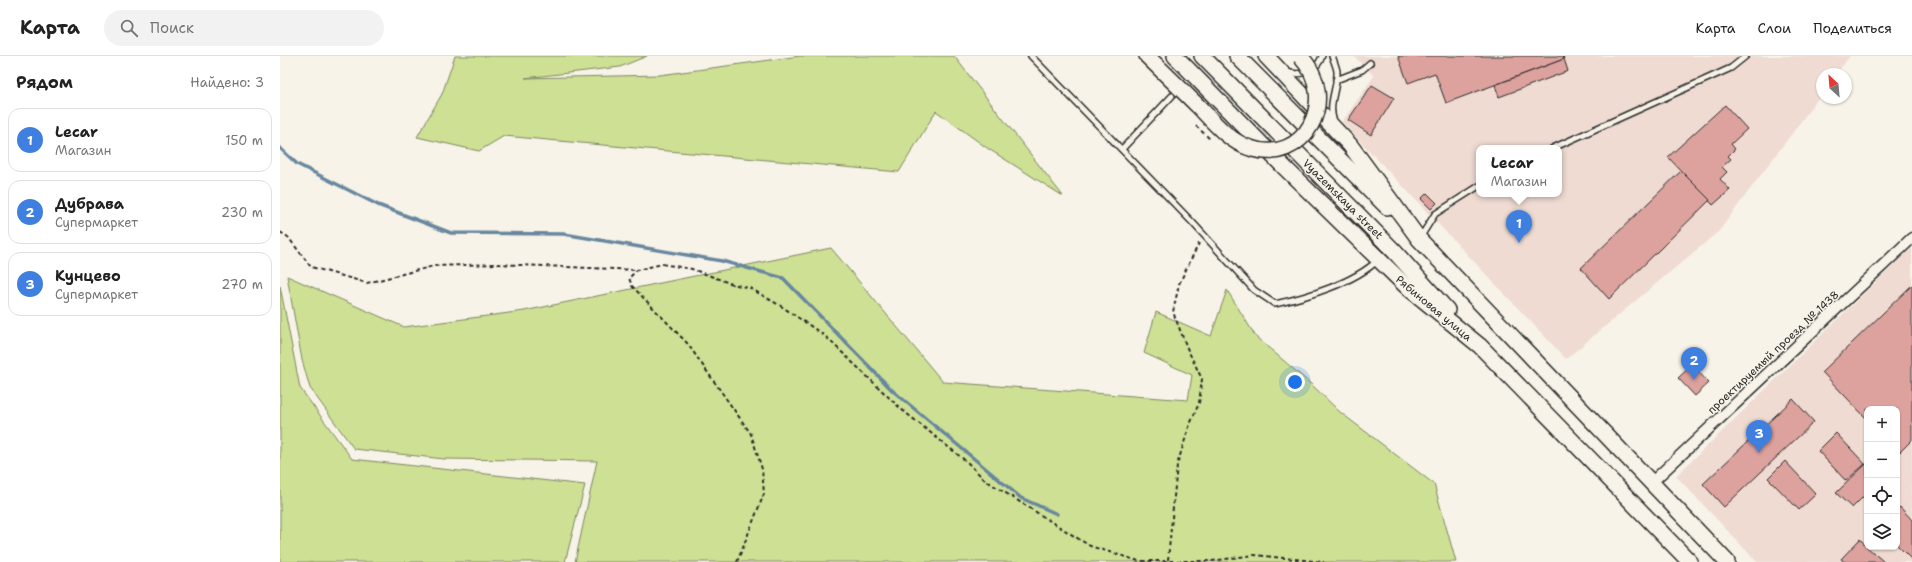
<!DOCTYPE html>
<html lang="ru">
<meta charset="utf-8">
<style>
:root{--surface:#fff;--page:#f2f2f2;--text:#222;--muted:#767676;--line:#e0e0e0;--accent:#0f766e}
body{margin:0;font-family:"Shantell Sans",sans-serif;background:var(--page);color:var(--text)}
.controls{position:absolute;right:12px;bottom:12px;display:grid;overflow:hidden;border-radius:8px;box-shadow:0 1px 3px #0004}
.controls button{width:36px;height:36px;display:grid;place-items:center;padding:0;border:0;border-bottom:1px solid var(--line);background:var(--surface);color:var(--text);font:20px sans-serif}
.compass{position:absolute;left:1536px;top:12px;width:36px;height:36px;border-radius:50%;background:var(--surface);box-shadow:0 1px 3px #0004;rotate:334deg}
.you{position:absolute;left:1015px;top:326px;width:14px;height:14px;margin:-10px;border:3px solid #fff;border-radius:50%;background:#1a73e8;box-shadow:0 0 0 6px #1a73e833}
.badge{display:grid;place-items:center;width:26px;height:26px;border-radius:50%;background:var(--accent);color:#fff;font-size:13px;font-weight:700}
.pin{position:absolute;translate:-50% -33px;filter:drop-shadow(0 1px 2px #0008)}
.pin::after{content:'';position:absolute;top:21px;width:14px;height:12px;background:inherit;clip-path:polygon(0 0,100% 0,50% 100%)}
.popup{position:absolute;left:1196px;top:89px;width:86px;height:52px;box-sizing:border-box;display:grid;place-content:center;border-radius:8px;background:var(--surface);filter:drop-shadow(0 1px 3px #0005);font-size:13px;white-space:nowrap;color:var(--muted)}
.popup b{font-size:15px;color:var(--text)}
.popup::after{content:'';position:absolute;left:50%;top:100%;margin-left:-8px;border:8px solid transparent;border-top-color:var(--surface)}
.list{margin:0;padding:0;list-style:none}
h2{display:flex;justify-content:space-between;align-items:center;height:52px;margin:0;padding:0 16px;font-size:17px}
h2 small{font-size:13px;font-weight:400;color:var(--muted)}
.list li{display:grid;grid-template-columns:26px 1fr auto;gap:12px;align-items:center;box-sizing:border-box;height:64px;margin:0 8px 8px;padding:0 8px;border:1px solid var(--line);border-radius:12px}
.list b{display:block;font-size:15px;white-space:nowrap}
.list p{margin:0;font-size:13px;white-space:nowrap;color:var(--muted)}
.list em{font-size:13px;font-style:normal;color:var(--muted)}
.icon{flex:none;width:22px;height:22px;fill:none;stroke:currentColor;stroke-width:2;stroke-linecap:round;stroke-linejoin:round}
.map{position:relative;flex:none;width:1632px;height:506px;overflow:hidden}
header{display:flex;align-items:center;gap:24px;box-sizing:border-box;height:56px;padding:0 20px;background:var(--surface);border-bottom:1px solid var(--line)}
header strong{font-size:19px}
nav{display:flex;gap:22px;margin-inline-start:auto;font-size:14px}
.search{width:280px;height:36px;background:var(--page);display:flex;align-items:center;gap:10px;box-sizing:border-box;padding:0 14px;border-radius:22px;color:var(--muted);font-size:15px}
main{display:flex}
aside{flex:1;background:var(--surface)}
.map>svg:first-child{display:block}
.built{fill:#efdbd2;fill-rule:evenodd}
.green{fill:#cde094;stroke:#7c8660}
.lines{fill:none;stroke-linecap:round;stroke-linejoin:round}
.stream{stroke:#67879f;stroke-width:3.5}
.building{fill:#dda29e;stroke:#2b2b2b}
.service-casing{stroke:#2b2b2b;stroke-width:8}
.minor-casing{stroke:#2b2b2b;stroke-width:13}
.secondary-casing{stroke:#2b2b2b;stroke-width:18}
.path{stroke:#2b2b2b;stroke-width:2;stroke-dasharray:4 3;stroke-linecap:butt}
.service{stroke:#f7f3e8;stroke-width:5}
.minor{stroke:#f7f3e8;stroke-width:10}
.secondary{stroke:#f7f3e8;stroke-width:15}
.secondary-bridge-casing{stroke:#2b2b2b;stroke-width:18;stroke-linecap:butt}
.secondary-bridge{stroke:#f7f3e8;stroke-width:15}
.labels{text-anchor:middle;stroke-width:3;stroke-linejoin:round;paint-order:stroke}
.street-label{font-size:11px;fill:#2b2b2b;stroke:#f7f3e8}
</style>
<header>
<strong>Карта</strong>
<div class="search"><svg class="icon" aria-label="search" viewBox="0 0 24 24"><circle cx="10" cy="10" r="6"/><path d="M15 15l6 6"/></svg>Поиск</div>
<nav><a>Карта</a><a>Слои</a><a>Поделиться</a></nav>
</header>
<main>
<aside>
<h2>Рядом<small>Найдено: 3</small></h2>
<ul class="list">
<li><span class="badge" style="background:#3f7fe0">1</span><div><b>Lecar</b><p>Магазин</p></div><em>150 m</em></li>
<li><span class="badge" style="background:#3f7fe0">2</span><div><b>Дубрава</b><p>Супермаркет</p></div><em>230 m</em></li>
<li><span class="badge" style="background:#3f7fe0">3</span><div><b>Кунцево</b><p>Супермаркет</p></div><em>270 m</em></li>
</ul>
</aside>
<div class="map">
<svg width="1632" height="506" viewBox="0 0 1632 506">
<rect width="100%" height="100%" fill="#f7f3e8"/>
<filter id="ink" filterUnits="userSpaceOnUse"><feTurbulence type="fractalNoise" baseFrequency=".025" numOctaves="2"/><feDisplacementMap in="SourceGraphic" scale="8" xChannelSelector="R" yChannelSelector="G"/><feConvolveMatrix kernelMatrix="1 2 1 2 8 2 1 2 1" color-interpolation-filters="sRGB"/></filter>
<g filter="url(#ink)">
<g class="built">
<path d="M1074,0H1570L1556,18H1542V37L1439,175L1286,303L1062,66L1094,20ZM1199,92H1279V138H1199Z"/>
<path d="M1632,191V506H1477L1396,420ZM1587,353H1617V491H1587Z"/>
</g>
<g class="green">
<polygon points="175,0 367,0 340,11 245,22 380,19 520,0 674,0 783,140 707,92 656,55 619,116 224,80 199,95 137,81 162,38"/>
<polygon points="551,192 663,326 908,344 912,319 864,297 876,256 931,280 947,234 976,281 1031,328 1060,356 1154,428 1176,506 295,506 317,405 164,403 74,393 30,332 22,304 7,220 124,271 244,255"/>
<polygon points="0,230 20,332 72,403 305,429 285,506 0,506"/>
</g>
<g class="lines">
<polyline class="stream" points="0,92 17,108 98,149 171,177 284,178 442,205 503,222 613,335 741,442 777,458"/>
</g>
<g class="building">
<polygon points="1118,0 1283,0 1284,3 1166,47 1155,17 1128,27"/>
<polygon points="1284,3 1288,15 1219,41 1215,29"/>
<polygon points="1092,29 1114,42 1091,79 1068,64"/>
<polygon points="1445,49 1467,73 1451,88 1455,93 1448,100 1451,103 1442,111 1447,116 1440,123 1450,134 1433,149 1388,101"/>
<polygon points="1401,115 1430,144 1329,243 1301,212"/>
<polygon points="1147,137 1157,147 1151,153 1141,143"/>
<polygon points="1632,229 1632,384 1620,396 1617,393 1617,353 1587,353 1587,363 1542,316"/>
<polygon points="1412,309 1429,327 1415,340 1398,322"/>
<polygon points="1513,343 1534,366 1444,451 1423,428"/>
<polygon points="1556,377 1585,408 1566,425 1538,395"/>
<polygon points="1505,405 1536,438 1519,454 1488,422"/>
<polygon points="1587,407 1587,437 1572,452 1556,437"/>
<polygon points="1620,451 1632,464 1632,504 1617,489 1617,454"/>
<polygon points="1580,483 1587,491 1604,506 1565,506 1561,503"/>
</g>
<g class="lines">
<defs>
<g id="service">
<path d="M751,0L912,166L974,234L995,248C1027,241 1074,227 1098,204"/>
<path d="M1052,0C1054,5 1056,10 1057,15C1058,31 1047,49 1054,65"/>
<path d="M1008,16C1021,21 1038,14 1042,0"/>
<polyline points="1056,24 1082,14 1090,7"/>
<polyline points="1273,92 1451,12 1466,0"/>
<polyline points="842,93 892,40"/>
<polyline points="1140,182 1155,158 1199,130"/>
</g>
<polyline id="minor" points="1371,427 1632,182"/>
<g id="secondary">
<polyline points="867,0 916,48"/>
<polyline points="895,0 1005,112 1126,230 1200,290 1410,506"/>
<polyline points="922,0 1114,195 1167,254"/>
<polyline points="957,0 1107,151"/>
<polyline points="986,0 1070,89 1139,183 1447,506"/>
</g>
</defs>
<use href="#service" class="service-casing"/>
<use href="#minor" class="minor-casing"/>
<use href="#secondary" class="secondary-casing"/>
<g class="path">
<polyline points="916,70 930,83"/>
<polyline points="0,176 8,181 31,211 87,227 154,210 216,208 357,214"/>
<polyline points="888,504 897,409 909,371 919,347 922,323 907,292 893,256 899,228 919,187"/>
<polyline points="457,506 484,438 482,413 471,378 407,287 352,230 349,222 357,214 382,208 412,213 452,228 470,232 504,252 545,280 621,353 687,406 705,424 810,490 859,505 932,505 974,499 1044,506"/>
</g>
<use href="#service" class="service"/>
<use href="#minor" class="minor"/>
<use href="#secondary" class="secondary"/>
<defs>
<path id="secondary-bridge" d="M916,48C932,64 948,85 970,92C1024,111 1061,43 1020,0"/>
</defs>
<use href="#secondary-bridge" class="secondary-bridge-casing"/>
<use href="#secondary-bridge" class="secondary-bridge"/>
</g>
</g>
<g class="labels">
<g class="street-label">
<text transform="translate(1063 143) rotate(45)" y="4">Vyazemskaya street</text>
<text transform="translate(1154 252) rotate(40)" y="4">Рябиновая улица</text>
<text transform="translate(1493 296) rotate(-43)" y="4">проектируемый проезд № 1438</text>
</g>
</g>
</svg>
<div class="controls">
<button>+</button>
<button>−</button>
<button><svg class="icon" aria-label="locate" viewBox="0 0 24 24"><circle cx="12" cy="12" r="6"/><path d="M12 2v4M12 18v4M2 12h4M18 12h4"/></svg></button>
<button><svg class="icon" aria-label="layers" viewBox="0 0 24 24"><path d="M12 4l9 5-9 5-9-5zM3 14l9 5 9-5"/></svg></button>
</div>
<svg class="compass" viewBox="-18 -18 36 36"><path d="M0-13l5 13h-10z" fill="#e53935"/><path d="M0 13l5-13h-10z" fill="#767676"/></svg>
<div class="you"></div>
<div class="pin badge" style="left:1239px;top:187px;background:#3f7fe0">1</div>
<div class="popup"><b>Lecar</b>Магазин</div>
<div class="pin badge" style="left:1414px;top:324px;background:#3f7fe0">2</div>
<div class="pin badge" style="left:1479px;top:397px;background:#3f7fe0">3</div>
</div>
</main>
